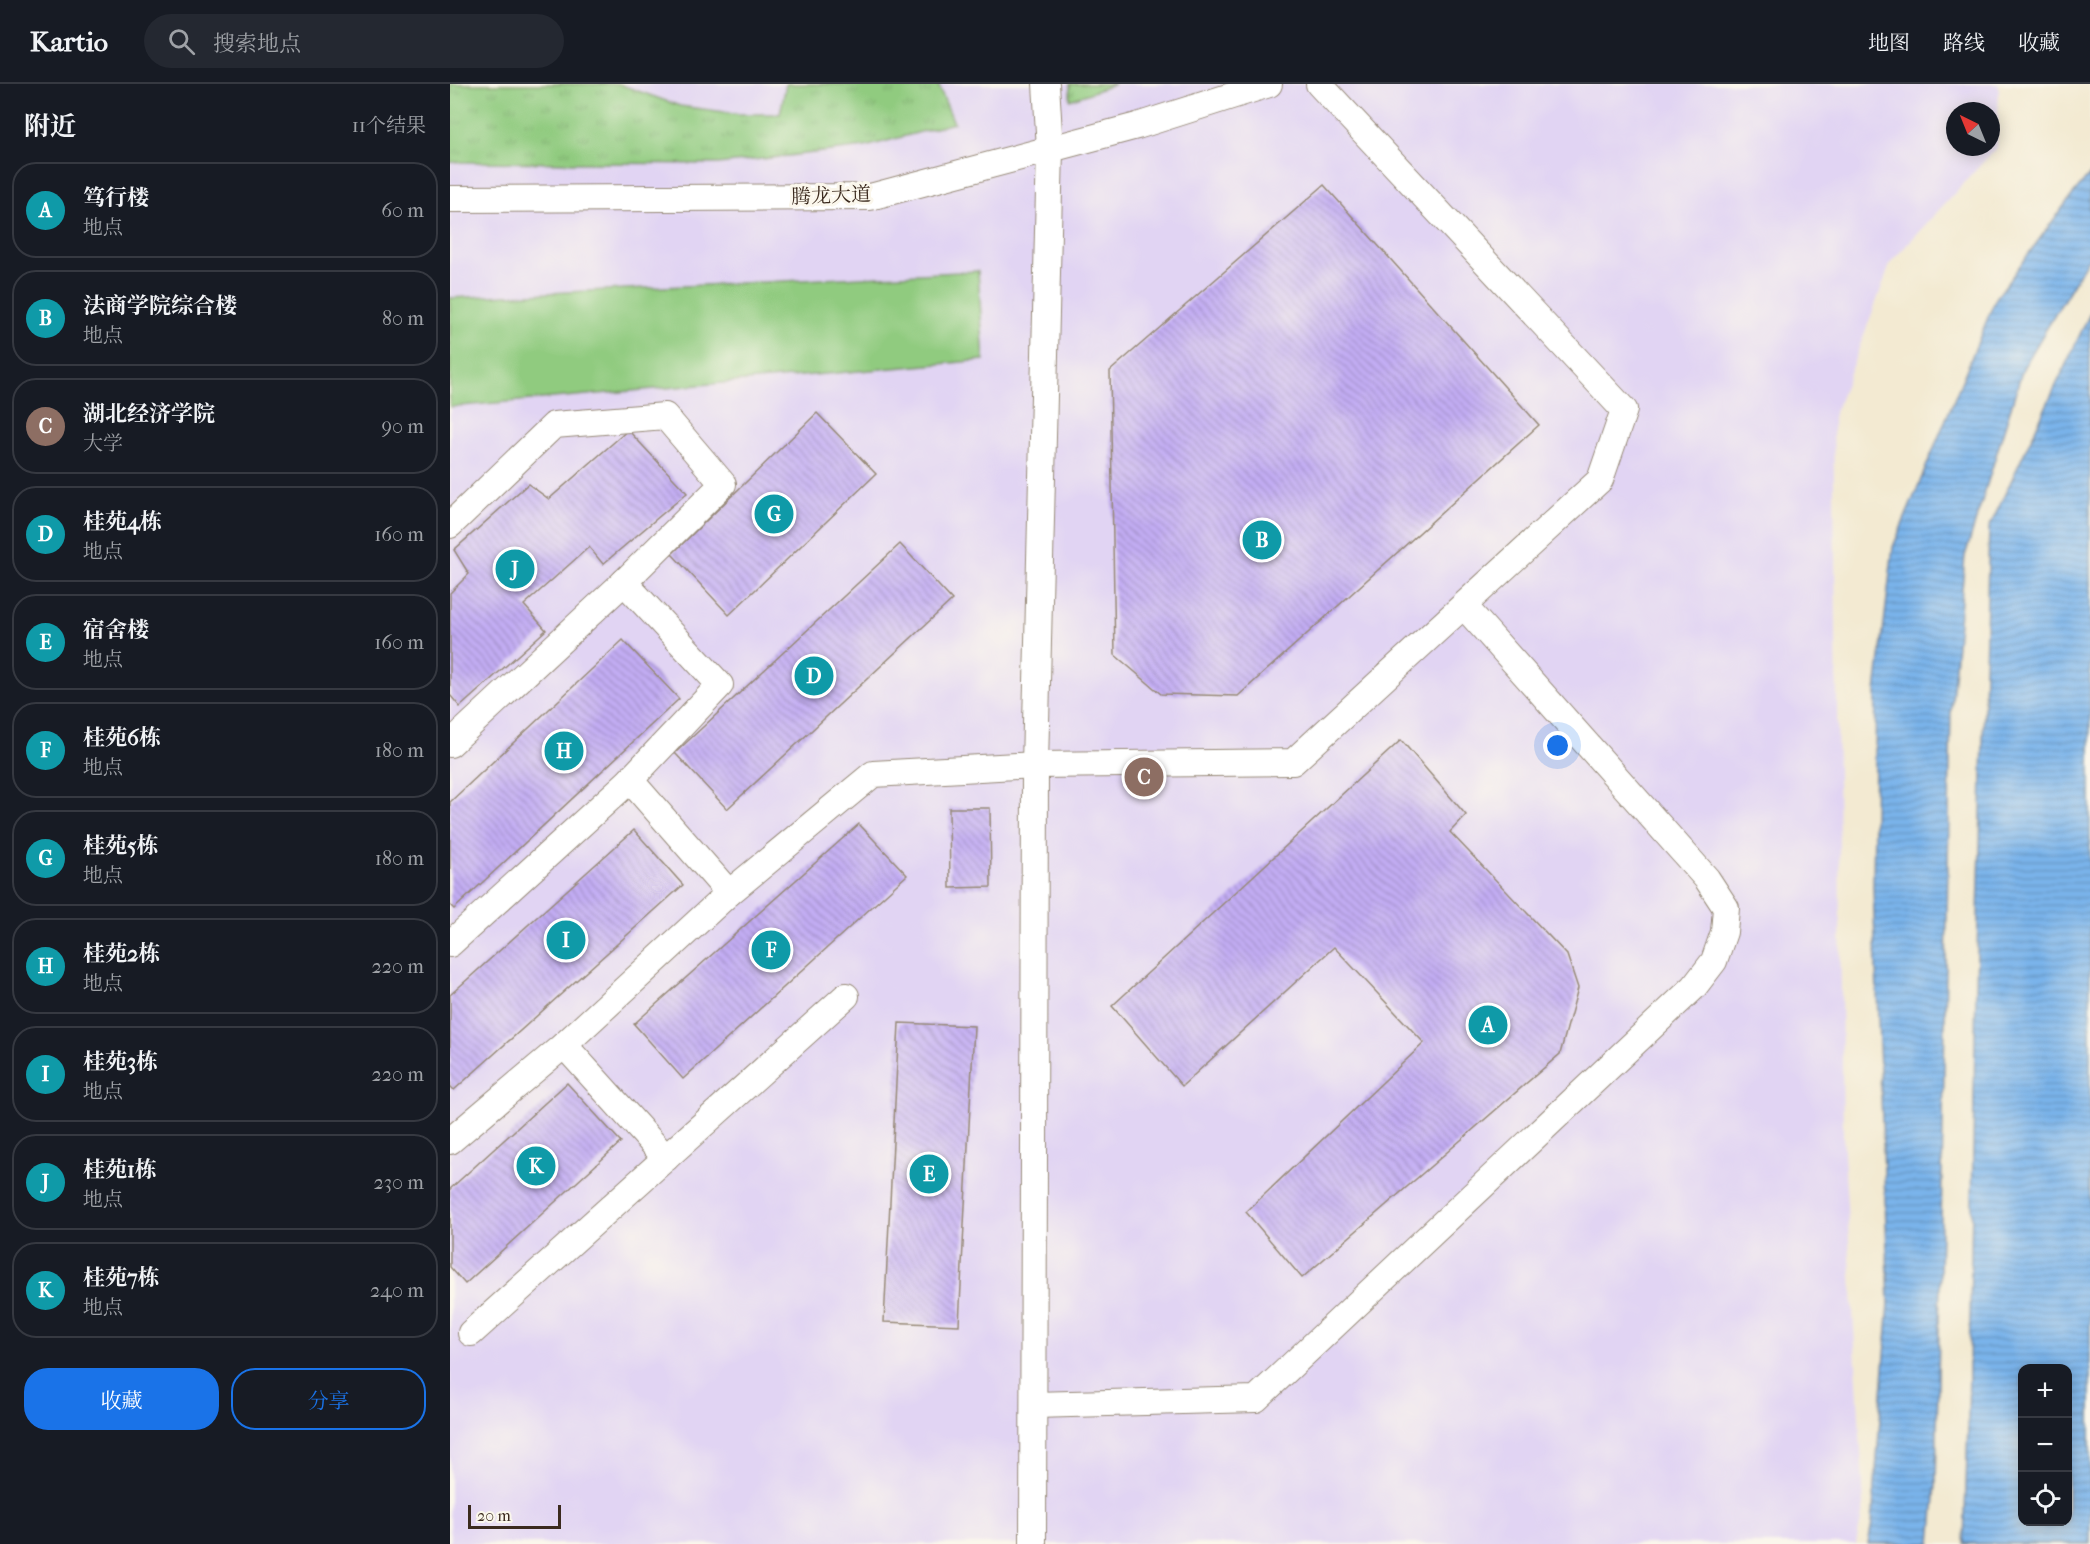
<!DOCTYPE html>
<html lang="zh">
<meta charset="utf-8">
<style>
:root{--surface:#171b24;--page:#242831;--text:#f1f3f6;--muted:#9ea1a6;--line:#363941;--accent:#1a73e8}
body{margin:0;font-family:"IM FELL French Canon","Noto Serif SC",serif;background:var(--page);color:var(--text)}
.controls{position:absolute;right:18px;bottom:18px;display:grid;overflow:hidden;border-radius:12px;box-shadow:0 3px 15px #0003}
.controls button{width:54px;height:54px;display:grid;place-items:center;padding:0;border:0;border-bottom:2px solid var(--line);background:var(--surface);color:var(--text);font:30px sans-serif}
.compass{position:absolute;left:1496px;top:18px;width:54px;height:54px;border-radius:50%;background:var(--surface);box-shadow:0 3px 15px #0003;rotate:317deg}
.scale{position:absolute;left:18px;bottom:15px;width:93px;box-sizing:border-box;padding-left:6px;border:3px solid #3b2a1e;border-top:0;font-size:16px;line-height:21px;white-space:nowrap;color:#3b2a1e;-webkit-text-stroke:4px #fbf7ec;paint-order:stroke}
.you{position:absolute;left:1108px;top:662px;width:21px;height:21px;margin:-15px;border:4px solid #fff;border-radius:50%;background:#1a73e8;box-shadow:0 0 0 9px #1a73e833}
.badge{display:grid;place-items:center;width:39px;height:39px;border-radius:50%;background:var(--accent);color:#fff;font-size:20px;font-weight:700}
.pin{position:absolute;translate:-50% -50%;border:3px solid #fff;box-shadow:0 2px 6px #0006}
.list{margin:0;padding:0;list-style:none}
h2{display:flex;justify-content:space-between;align-items:center;height:78px;margin:0;padding:0 24px;font-size:26px}
h2 small{font-size:20px;font-weight:400;color:var(--muted)}
.list li{display:grid;grid-template-columns:39px 1fr auto;gap:18px;align-items:center;box-sizing:border-box;height:96px;margin:0 12px 12px;padding:0 12px;border:2px solid var(--line);border-radius:24px}
.list b{display:block;font-size:22px;white-space:nowrap}
.list p{margin:0;font-size:20px;white-space:nowrap;color:var(--muted)}
.list em{font-size:20px;font-style:normal;color:var(--muted)}
.actions{display:flex;gap:12px;padding:18px 24px}
.actions a{flex:1;padding:14px 0;border:2px solid var(--accent);border-radius:24px;text-align:center;font-size:21px;color:var(--accent)}
.actions .main{background:var(--accent);color:#fff}
.icon{flex:none;width:33px;height:33px;fill:none;stroke:currentColor;stroke-width:2;stroke-linecap:round;stroke-linejoin:round}
.map{position:relative;flex:none;width:1640px;height:1460px;overflow:hidden}
header{display:flex;align-items:center;gap:36px;box-sizing:border-box;height:84px;padding:0 30px;background:var(--surface);border-bottom:2px solid var(--line)}
header strong{font-size:28px}
nav{display:flex;gap:33px;margin-inline-start:auto;font-size:21px}
.search{width:420px;height:54px;background:var(--page);display:flex;align-items:center;gap:15px;box-sizing:border-box;padding:0 21px;border-radius:33px;color:var(--muted);font-size:22px}
main{display:flex}
aside{flex:1;background:var(--surface)}
.map>svg:first-child{display:block}
.built{fill:#e1d4f3;fill-rule:evenodd}
.grass{fill:url(#grass-tufts);stroke:#667a4e;stroke-width:1.5}
.park{fill:#90cb7f;stroke:#667a4e;stroke-width:1.5}
.water{fill:url(#water-rules);stroke:#5a6f84;stroke-width:1.5;fill-rule:evenodd}
.building{fill:url(#building-back-hatch)}
.lines{fill:none;stroke-linecap:round;stroke-linejoin:round}
.street-casing{stroke:#978a78;stroke-width:28}
.street{stroke:#fff;stroke-width:26}
.labels{text-anchor:middle;stroke-width:6;stroke-linejoin:round;paint-order:stroke}
.street-label{font-size:20px;fill:#3b2a1e;stroke:#fbf7ec}
</style>
<header>
<strong>Kartio</strong>
<div class="search"><svg class="icon" aria-label="search" viewBox="0 0 24 24"><circle cx="10" cy="10" r="6"/><path d="M15 15l6 6"/></svg>搜索地点</div>
<nav><a>地图</a><a>路线</a><a>收藏</a></nav>
</header>
<main>
<aside>
<h2>附近<small>11个结果</small></h2>
<ul class="list">
<li><span class="badge" style="background:#0f9aa8">A</span><div><b>笃行楼</b><p>地点</p></div><em>60 m</em></li>
<li><span class="badge" style="background:#0f9aa8">B</span><div><b>法商学院综合楼</b><p>地点</p></div><em>80 m</em></li>
<li><span class="badge" style="background:#8d6e63">C</span><div><b>湖北经济学院</b><p>大学</p></div><em>90 m</em></li>
<li><span class="badge" style="background:#0f9aa8">D</span><div><b>桂苑4栋</b><p>地点</p></div><em>160 m</em></li>
<li><span class="badge" style="background:#0f9aa8">E</span><div><b>宿舍楼</b><p>地点</p></div><em>160 m</em></li>
<li><span class="badge" style="background:#0f9aa8">F</span><div><b>桂苑6栋</b><p>地点</p></div><em>180 m</em></li>
<li><span class="badge" style="background:#0f9aa8">G</span><div><b>桂苑5栋</b><p>地点</p></div><em>180 m</em></li>
<li><span class="badge" style="background:#0f9aa8">H</span><div><b>桂苑2栋</b><p>地点</p></div><em>220 m</em></li>
<li><span class="badge" style="background:#0f9aa8">I</span><div><b>桂苑3栋</b><p>地点</p></div><em>220 m</em></li>
<li><span class="badge" style="background:#0f9aa8">J</span><div><b>桂苑1栋</b><p>地点</p></div><em>230 m</em></li>
<li><span class="badge" style="background:#0f9aa8">K</span><div><b>桂苑7栋</b><p>地点</p></div><em>240 m</em></li>
</ul>
<div class="actions"><a class="main">收藏</a><a>分享</a></div>
</aside>
<div class="map">
<svg width="1640" height="1460" viewBox="0 0 1640 1460">
<defs>
<pattern id="grass-tufts" width="24" height="20" patternUnits="userSpaceOnUse" patternTransform="scale(1.5)"><rect width="24" height="20" fill="#90cb7f"/><path d="M3 7l-1-3M5 7V3M7 7l1-3M15 17l-1-3M17 17v-4M19 17l1-3" fill="none" stroke="#7dae6d"/></pattern>
<pattern id="water-rules" width="6" height="5" patternUnits="userSpaceOnUse" patternTransform="scale(1.5)"><rect width="6" height="5" fill="#7ab4eb"/><path d="M0 2.5h6" fill="none" stroke="#6593be"/></pattern>
<pattern id="building-back-hatch" width="6" height="6" patternUnits="userSpaceOnUse" patternTransform="scale(1.5)"><rect width="6" height="6" fill="#c3adf4"/><path d="M-1 5l2 2M0 0l6 6M5-1l2 2" fill="none" stroke="#a08dc5"/></pattern>
</defs>
<rect width="100%" height="100%" fill="#fbf7ec"/>
<filter id="ink" filterUnits="userSpaceOnUse"><feTurbulence type="fractalNoise" baseFrequency=".0167" numOctaves="2"/><feDisplacementMap in="SourceGraphic" scale="12" xChannelSelector="R" yChannelSelector="G"/><feConvolveMatrix kernelMatrix="1 2 1 2 8 2 1 2 1" color-interpolation-filters="sRGB"/></filter>
<filter id="wash" filterUnits="userSpaceOnUse"><feTurbulence type="fractalNoise" baseFrequency=".008" numOctaves="4" result="noise"/><feDisplacementMap in="SourceGraphic" scale="24" xChannelSelector="R" yChannelSelector="G"/><feGaussianBlur stdDeviation="1.35" result="paint"/><feColorMatrix in="noise" values="0 0 0 0 0 0 0 0 0 0 0 0 0 0 0 0 0 1.4 0 .05"/><feComposite in="paint" operator="in"/></filter>
<g filter="url(#wash)">
<rect width="100%" height="100%" fill="#f3ead2"/>
<path class="built" d="M0,0H1549L1547,63L1441,178L1383,334L1393,1051L1414,1421L1406,1460H0ZM1505,27H1541V63H1505Z"/>
<g class="grass">
<polygon points="0,0 169,0 230,22 290,30 330,30 336,0 488,0 504,39 415,63 268,80 0,78"/>
<polygon points="620,0 665,0 620,16"/>
</g>
<polygon class="park" points="528,187 534,276 0,323 0,214"/>
<g class="water">
<polygon points="1640,90 1640,172 1573,284 1515,472 1501,627 1486,1401 1481,1460 1418,1460 1422,1439 1439,1219 1423,804 1426,608 1443,463 1546,214 1616,119"/>
<path d="M1640,229V1460H1514L1518,1340L1526,903L1539,444ZM1572,1284H1618V1438H1572Z"/>
</g>
<g id="blocks">
<g class="building">
<polygon points="874,101 1089,341 788,612 711,610 665,571 660,287"/>
<polygon points="367,329 426,390 279,531 222,470"/>
<polygon points="178,346 237,409 153,480 139,463 74,521 96,546 10,623 0,611 0,509 19,490 4,466 78,400 99,415"/>
<polygon points="450,460 502,516 277,725 225,669"/>
<polygon points="173,556 229,615 4,825 0,821 0,718"/>
<polygon points="951,656 1016,731 1000,748 1117,871 1128,904 1110,970 852,1194 796,1128 974,959 884,863 732,1002 662,922"/>
<polygon points="499,724 540,724 541,803 500,804"/>
<polygon points="409,740 457,791 233,995 184,940"/>
<polygon points="184,746 233,801 4,1006 0,1002 0,911"/>
<polygon points="449,939 524,942 509,1241 434,1238"/>
<polygon points="117,999 171,1058 15,1200 0,1183 0,1105"/>
</g>
</g>
</g>
<g filter="url(#ink)">
<use href="#blocks" fill-opacity="0" stroke="#978a78" stroke-width="1.5"/>
<g class="lines">
<defs>
<g id="street">
<polyline points="0,115 420,113 687,42 819,0"/>
<polyline points="0,441 104,341 215,332 273,400 174,498 0,660"/>
<polyline points="180,696 279,809"/>
<polyline points="0,860 180,696 270,601 174,498"/>
<polyline points="114,961 216,1074"/>
<polyline points="0,1057 114,961 279,809 423,690 585,681 843,678 1150,396 1174,326 869,0"/>
<polyline points="21,1249 396,912"/>
<polyline points="584,1321 806,1315 1244,903 1264,877 1274,848 1276,824 1257,795 1014,522"/>
<polyline points="583,1460 585,681 600,65 596,0"/>
</g>
</defs>
<use href="#street" class="street-casing"/>
<use href="#street" class="street"/>
</g>
</g>
<g class="labels">
<g class="street-label">
<text transform="translate(381 111) rotate(-2)" y="7">腾龙大道</text>
</g>
</g>
</svg>
<div class="controls">
<button>+</button>
<button>−</button>
<button><svg class="icon" aria-label="locate" viewBox="0 0 24 24"><circle cx="12" cy="12" r="6"/><path d="M12 2v4M12 18v4M2 12h4M18 12h4"/></svg></button>
</div>
<svg class="compass" viewBox="-18 -18 36 36"><path d="M0-13l5 13h-10z" fill="#e53935"/><path d="M0 13l5-13h-10z" fill="#9ea1a6"/></svg>
<div class="scale">20 m</div>
<div class="you"></div>
<div class="pin badge" style="left:1038px;top:941px;background:#0f9aa8">A</div>
<div class="pin badge" style="left:812px;top:456px;background:#0f9aa8">B</div>
<div class="pin badge" style="left:694px;top:693px;background:#8d6e63">C</div>
<div class="pin badge" style="left:364px;top:592px;background:#0f9aa8">D</div>
<div class="pin badge" style="left:479px;top:1090px;background:#0f9aa8">E</div>
<div class="pin badge" style="left:321px;top:866px;background:#0f9aa8">F</div>
<div class="pin badge" style="left:324px;top:430px;background:#0f9aa8">G</div>
<div class="pin badge" style="left:114px;top:667px;background:#0f9aa8">H</div>
<div class="pin badge" style="left:116px;top:856px;background:#0f9aa8">I</div>
<div class="pin badge" style="left:65px;top:485px;background:#0f9aa8">J</div>
<div class="pin badge" style="left:86px;top:1082px;background:#0f9aa8">K</div>
</div>
</main>
